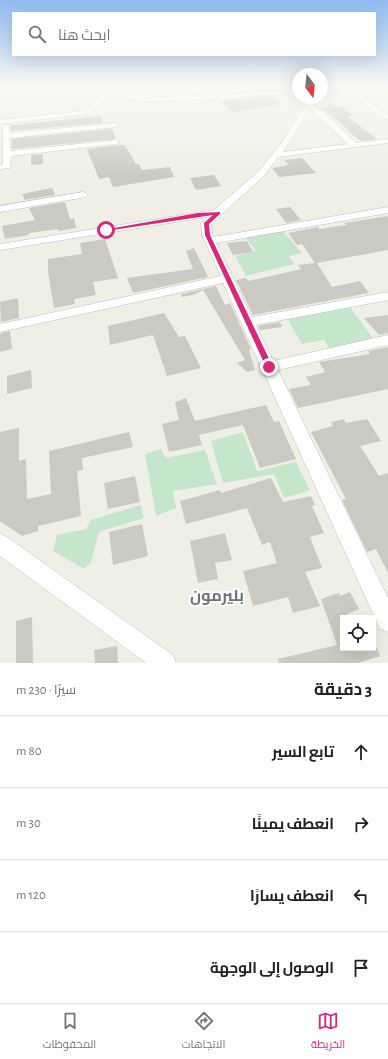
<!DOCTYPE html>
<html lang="ar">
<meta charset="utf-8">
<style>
:root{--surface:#fff;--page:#f6f6f6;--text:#202124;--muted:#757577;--line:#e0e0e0;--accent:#db2777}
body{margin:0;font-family:"Alegreya Sans",Cairo,sans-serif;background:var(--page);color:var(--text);direction:rtl}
.controls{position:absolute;right:12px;bottom:12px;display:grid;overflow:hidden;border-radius:0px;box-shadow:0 4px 16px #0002}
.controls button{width:36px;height:36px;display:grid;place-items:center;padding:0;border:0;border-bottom:1px solid var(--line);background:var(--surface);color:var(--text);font:20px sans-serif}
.compass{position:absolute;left:292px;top:68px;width:36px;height:36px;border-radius:50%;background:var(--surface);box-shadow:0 4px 16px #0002;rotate:165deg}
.stop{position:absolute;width:12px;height:12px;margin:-9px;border:3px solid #db2777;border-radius:50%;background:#fff}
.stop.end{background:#db2777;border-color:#fff;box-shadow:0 1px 4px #0008}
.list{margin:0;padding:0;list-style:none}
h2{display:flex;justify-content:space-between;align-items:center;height:52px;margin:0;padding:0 16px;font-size:17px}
h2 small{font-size:13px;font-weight:400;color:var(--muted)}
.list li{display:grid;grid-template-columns:26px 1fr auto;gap:12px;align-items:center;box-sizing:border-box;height:72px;padding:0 16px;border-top:1px solid var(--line)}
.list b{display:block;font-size:15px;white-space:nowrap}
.list em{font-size:13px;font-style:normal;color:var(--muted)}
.icon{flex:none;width:22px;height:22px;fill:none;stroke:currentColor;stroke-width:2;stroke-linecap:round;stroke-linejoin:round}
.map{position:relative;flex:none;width:388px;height:663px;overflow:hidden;direction:ltr}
.search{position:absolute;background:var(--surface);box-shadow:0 4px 16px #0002;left:12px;right:12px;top:12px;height:44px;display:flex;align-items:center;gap:10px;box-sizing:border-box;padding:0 14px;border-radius:0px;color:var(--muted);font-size:15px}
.sheet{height:340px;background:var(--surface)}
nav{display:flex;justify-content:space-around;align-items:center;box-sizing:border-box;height:56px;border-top:1px solid var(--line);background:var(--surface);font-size:11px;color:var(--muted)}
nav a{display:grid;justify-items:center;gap:2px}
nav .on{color:var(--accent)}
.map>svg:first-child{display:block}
.green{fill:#c4e6cb}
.building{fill:#cbcac2}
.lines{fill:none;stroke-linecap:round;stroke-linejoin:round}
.minor-casing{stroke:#bdbec4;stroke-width:1}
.minor{fill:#fff;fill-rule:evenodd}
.route{fill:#db2777}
.labels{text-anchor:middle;stroke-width:4;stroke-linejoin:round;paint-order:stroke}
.near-quarter-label{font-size:16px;font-weight:bold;fill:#6f7178;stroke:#fff}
</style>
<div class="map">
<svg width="388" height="663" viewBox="0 0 388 663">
<rect width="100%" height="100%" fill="#f0efe6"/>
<g class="green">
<polygon points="283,231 302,253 289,256 294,264 246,276 235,256 256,251 245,237"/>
<polygon points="350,307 374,340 329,348 324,340 302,344 287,318"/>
<polygon points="243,432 257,471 296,462 310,490 284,498 274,474 223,483 211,441"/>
<polygon points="161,449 166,458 205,450 217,484 173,491 176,508 156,516 145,454"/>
<polygon points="141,505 144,518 99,532 91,562 84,569 53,551 57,535 86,529 91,520"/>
</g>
<g class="building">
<polygon points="272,96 282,104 232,112 220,101"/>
<polygon points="330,103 334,106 340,106 353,115 347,116 377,139 361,141 346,130 349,130 321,108 327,107"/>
<polygon points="101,116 102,123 11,131 11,125"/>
<polygon points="112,129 116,139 12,149 12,139"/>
<polygon points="118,145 125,145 136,164 139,164 142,170 170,167 174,177 113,187 109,177 99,179 87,149"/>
<polygon points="43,154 43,164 31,165 31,155"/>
<polygon points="302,158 316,173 279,177 272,168 289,165 284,160"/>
<polygon points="214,175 221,186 196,190 190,178"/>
<polygon points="52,188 55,195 25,200 22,194"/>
<polygon points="65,202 70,219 74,218 76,228 59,231 58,229 29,233 29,235 5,239 2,226 35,220 29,208"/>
<polygon points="290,207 301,220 286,223 276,209"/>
<polygon points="388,216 388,250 317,263 332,287 360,281 369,293 253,315 236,280 246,278 248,281 301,269 298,265 315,263 302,244 297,245 288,233 318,227 319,229 347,225 344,223"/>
<polygon points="105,239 118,278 93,282 96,295 74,299 75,304 54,308 48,272 48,259 82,254 80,243"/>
<polygon points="247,241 253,252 233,255 227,243"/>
<polygon points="194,248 208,277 133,293 127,278 193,269 186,251"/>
<polygon points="216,286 225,305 230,303 251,349 249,350 255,370 247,372 237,363 245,360 203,290 193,295 182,297 181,294"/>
<polygon points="18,298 19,318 1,322 0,302"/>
<polygon points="164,313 179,337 185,336 201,368 167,376 153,335 110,345 108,326"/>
<polygon points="388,315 388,333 379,335 364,318"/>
<polygon points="280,322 282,327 260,330 258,326"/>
<polygon points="10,331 12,349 0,352 0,335 1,333"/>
<polygon points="388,347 388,389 298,408 289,389 311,385 306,377 325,372 319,362 370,354 368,351"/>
<polygon points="31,370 32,388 7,394 7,376"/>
<polygon points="186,398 195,421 266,405 274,422 279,421 296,459 260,468 243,425 199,435 202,445 169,452 162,424 179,420 175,402"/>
<polygon points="344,419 346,423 367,419 381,441 360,446 379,476 388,473 388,573 376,549 367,552 342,500 346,499 311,432 333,426 331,422"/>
<polygon points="19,428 19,461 26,459 27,499 51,494 49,451 129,432 133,447 82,458 83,470 77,471 81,516 38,526 38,531 22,536 0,521 0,432"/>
<polygon points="135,476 140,502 108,509 104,483"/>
<polygon points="271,478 283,502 311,496 315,505 312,506 324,533 310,537 322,568 305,572 320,606 293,613 288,597 253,606 243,571 277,563 270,542 262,545 247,508 186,524 180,501 220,490 221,493"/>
<polygon points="142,524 148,556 113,565 109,532"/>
<polygon points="225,533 232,560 215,563 218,579 198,583 190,541"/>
<polygon points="350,592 359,609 347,614 349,618 343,618 343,648 377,648 380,656 358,663 279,663 278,659 337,645 321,599 339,593 340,596"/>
<polygon points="32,617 33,663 16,663 16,621"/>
<polygon points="117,646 118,663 95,663 94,650"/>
</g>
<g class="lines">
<defs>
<g id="minor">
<polygon points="91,86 98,86 133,95 159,97 225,95 298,89 298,93 173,101 146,101 113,95 99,101 98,107 92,110 88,114 0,124 0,120 84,111 87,108 93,105 94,99 107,93"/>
<polygon points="322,86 349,86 348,87 388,116 388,121 342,88 322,90"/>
<path d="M301,98H307L356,143L388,139V143L278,157L264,176L211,224L213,237L388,207V213L216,243L252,317L388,292V300L256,325L273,361L388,335V345L278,370L388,598V632L380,629L223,283L0,332V324L221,276L202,235L201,223L207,217L0,250V244L214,210L258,172L280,145L306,104ZM310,108L348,144L283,152Z"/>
<polygon points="115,123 119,125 118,127 10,138 11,151 116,140 120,142 116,144 11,156 10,168 0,169 0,165 3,164 3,125 9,125 10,133"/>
<polygon points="83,192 86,193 88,195 86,197 0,212 0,206"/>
<polygon points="0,534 7,537 173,655 176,663 146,663 0,556"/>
</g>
</defs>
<use href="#minor" class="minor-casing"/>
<use href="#minor" class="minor"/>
</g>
<linearGradient id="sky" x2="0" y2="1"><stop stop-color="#8fbbf0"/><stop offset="0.48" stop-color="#f8f8f4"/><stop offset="1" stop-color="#f8f8f4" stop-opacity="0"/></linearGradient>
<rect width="388" height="178" fill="url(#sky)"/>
<polygon class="route" points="220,212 220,214 209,224 210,235 273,367 272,369 269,370 266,367 205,235 204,223 213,215 106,231 103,230 198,213"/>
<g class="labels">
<g class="near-quarter-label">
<text x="217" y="601">بليرمون</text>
</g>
</g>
</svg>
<div class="controls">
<button><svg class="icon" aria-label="locate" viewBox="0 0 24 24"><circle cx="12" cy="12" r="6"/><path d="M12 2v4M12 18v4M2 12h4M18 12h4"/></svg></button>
</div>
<svg class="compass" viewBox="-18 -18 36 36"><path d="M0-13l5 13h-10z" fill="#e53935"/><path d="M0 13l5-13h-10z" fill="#757577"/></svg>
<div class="stop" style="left:106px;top:230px"></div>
<div class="stop end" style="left:269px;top:367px"></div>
<div class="search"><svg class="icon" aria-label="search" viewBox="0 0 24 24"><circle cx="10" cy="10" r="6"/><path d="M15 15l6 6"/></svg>ابحث هنا</div>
</div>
<section class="sheet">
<h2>3 دقيقة<small>سيرًا · 230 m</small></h2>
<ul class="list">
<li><svg class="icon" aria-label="ahead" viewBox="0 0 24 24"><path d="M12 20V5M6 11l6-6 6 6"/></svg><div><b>تابع السير</b></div><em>80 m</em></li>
<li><svg class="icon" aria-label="right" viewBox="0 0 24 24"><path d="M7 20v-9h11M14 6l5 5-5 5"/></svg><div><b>انعطف يمينًا</b></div><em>30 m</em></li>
<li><svg class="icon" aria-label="left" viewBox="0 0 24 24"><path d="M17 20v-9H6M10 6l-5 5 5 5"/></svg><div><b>انعطف يسارًا</b></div><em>120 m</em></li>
<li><svg class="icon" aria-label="arrive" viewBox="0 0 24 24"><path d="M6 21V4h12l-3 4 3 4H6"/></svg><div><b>الوصول إلى الوجهة</b></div></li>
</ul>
</section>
<nav>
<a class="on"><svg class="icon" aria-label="map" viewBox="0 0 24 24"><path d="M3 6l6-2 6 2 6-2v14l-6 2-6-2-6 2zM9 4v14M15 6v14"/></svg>الخريطة</a>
<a><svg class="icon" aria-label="directions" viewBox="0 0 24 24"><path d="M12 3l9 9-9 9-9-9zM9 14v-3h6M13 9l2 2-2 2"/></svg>الاتجاهات</a>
<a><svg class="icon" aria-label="saved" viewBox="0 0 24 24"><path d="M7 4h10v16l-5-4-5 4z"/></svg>المحفوظات</a>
</nav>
